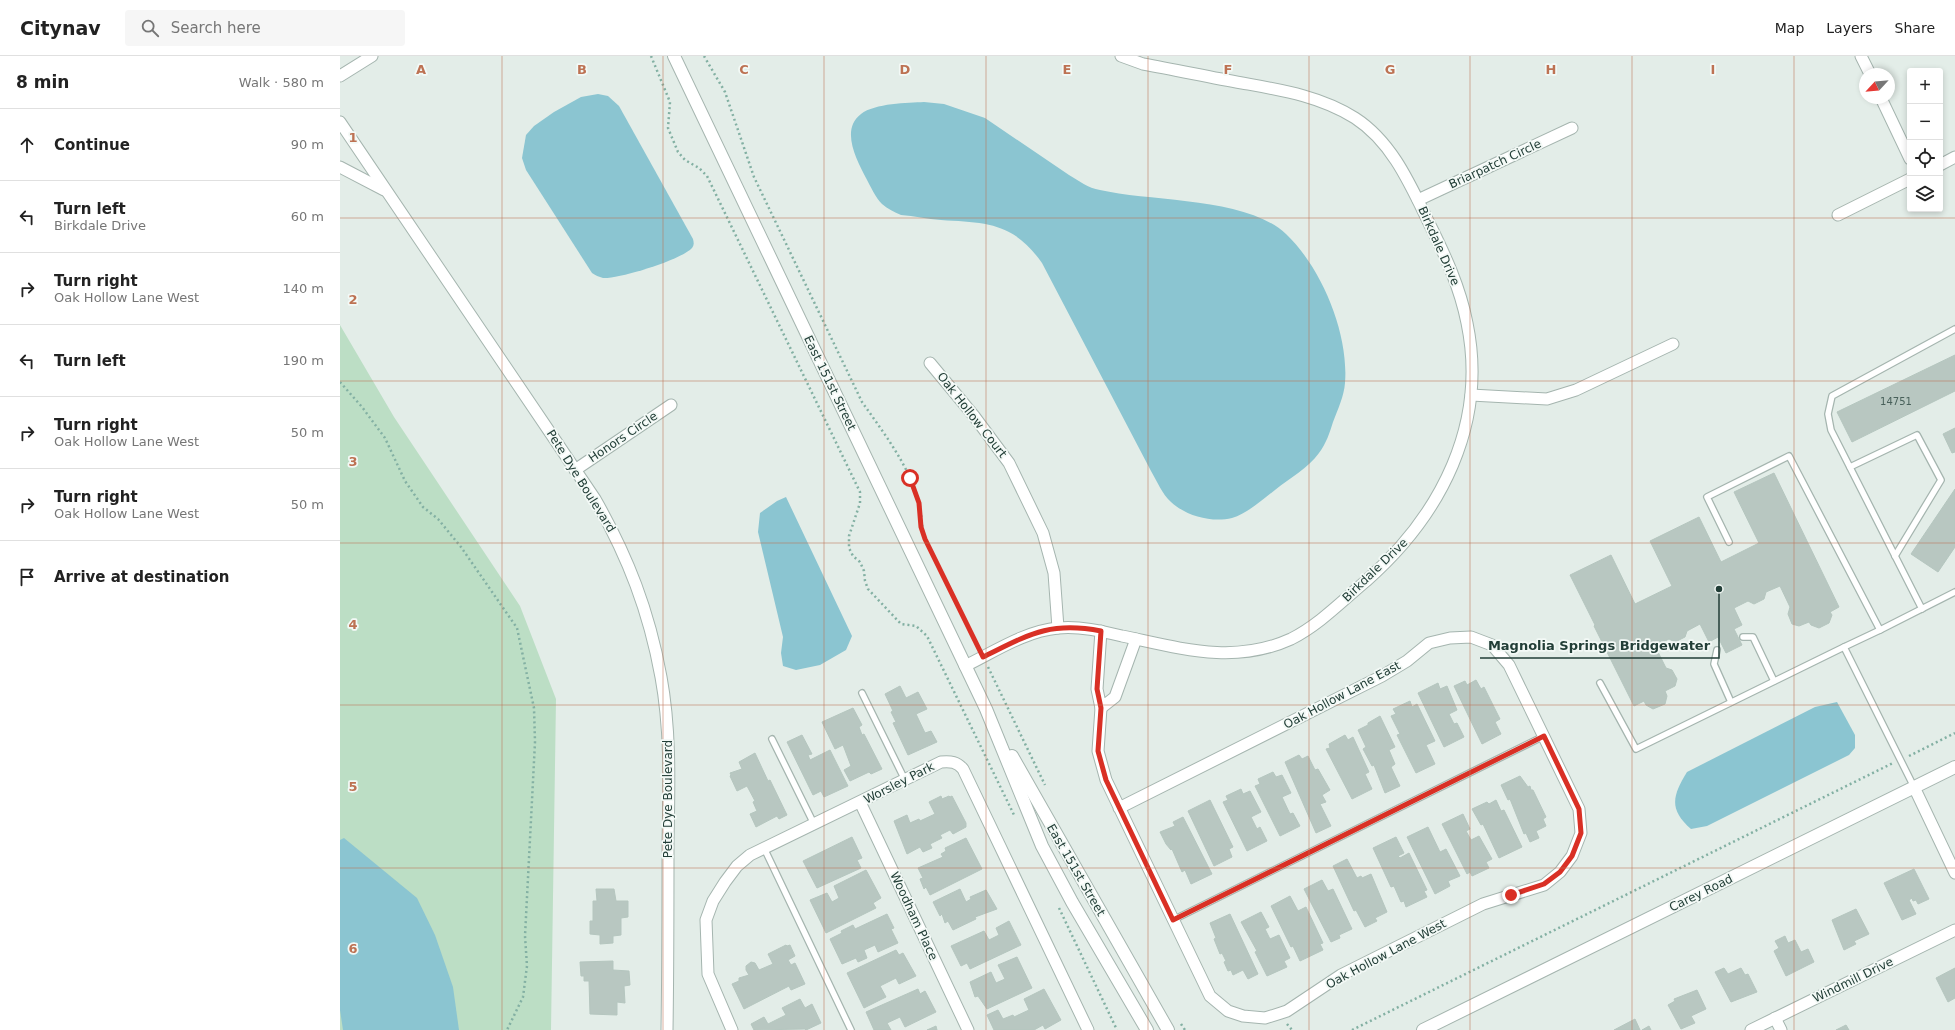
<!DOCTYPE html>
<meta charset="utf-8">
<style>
:root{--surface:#fff;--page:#f6f6f6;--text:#222;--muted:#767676;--line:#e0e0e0}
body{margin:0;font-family:"DejaVu Sans",sans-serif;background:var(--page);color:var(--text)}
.controls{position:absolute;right:12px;top:12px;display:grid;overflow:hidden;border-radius:4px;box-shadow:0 2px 6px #0003}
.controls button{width:36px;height:36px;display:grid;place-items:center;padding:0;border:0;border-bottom:1px solid var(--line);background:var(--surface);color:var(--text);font:20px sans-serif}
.compass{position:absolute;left:1519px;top:12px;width:36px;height:36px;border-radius:50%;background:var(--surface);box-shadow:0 2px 6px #0003;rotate:244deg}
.stop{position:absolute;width:12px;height:12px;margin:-9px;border:3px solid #d93025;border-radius:50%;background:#fff}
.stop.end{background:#d93025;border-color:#fff;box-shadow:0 1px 4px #0008}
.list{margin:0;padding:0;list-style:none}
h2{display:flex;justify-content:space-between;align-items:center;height:52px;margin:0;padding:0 16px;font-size:17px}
h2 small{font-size:13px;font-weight:400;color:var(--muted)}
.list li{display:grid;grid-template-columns:26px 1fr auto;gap:12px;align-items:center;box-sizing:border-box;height:72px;padding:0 16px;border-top:1px solid var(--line)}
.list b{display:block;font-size:15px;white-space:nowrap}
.list p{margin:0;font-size:13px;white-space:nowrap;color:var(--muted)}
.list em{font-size:13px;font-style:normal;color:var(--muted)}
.icon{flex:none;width:22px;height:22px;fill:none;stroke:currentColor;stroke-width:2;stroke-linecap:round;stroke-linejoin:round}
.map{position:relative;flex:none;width:1615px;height:974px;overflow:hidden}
header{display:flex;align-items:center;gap:24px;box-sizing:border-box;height:56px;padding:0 20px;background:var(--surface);border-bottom:1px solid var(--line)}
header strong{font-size:19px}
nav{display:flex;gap:22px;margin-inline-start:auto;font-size:14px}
.search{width:280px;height:36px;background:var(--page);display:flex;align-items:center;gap:10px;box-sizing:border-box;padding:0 14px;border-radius:4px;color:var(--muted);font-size:15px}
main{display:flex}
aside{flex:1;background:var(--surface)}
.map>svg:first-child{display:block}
.green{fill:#bcdec5}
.water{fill:#8bc5d1}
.building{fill:#b8c7c1;stroke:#b5c6bf}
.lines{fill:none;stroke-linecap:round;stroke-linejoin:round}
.service-casing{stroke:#a5b5af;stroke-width:8}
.minor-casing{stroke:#a5b5af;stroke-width:13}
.tertiary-casing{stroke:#a5b5af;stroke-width:14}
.path{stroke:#83b0a3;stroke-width:2.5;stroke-dasharray:2 3;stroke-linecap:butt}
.service{stroke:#fff;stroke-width:5.5}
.minor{stroke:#fff;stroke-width:11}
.tertiary{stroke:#fff;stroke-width:12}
.route{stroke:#d93025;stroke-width:5}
.grid{fill:none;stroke:#bd7253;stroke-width:1;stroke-opacity:0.55}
.labels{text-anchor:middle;stroke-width:3.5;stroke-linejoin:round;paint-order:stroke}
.number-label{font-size:10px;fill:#48605a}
.street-label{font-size:12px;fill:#223e37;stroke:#f3f9f6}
.grid-label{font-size:13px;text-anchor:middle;font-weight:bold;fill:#bd7253;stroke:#f3f9f6;stroke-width:3.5;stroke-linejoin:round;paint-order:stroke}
.leader{fill:none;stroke:#223e37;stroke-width:1.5}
.callout-dot{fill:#223e37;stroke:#f3f9f6;stroke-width:1.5}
.callout-label{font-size:13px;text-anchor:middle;font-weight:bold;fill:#223e37;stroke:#f3f9f6;stroke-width:3.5;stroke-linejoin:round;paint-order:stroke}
</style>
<header>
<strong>Citynav</strong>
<div class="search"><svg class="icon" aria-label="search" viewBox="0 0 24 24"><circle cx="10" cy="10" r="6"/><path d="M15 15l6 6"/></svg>Search here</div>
<nav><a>Map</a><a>Layers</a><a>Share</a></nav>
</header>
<main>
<aside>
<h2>8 min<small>Walk · 580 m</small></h2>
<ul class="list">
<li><svg class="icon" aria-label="ahead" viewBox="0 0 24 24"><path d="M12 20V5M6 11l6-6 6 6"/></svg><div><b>Continue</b></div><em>90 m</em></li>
<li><svg class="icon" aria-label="left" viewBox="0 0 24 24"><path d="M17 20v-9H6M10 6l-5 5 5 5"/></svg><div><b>Turn left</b><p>Birkdale Drive</p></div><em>60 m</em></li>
<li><svg class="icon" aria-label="right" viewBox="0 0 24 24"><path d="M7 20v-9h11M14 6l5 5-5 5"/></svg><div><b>Turn right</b><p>Oak Hollow Lane West</p></div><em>140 m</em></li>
<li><svg class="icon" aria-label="left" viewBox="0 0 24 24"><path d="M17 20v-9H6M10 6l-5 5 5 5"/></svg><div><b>Turn left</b></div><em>190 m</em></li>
<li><svg class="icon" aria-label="right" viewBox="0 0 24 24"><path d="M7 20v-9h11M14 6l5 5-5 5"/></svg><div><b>Turn right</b><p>Oak Hollow Lane West</p></div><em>50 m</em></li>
<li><svg class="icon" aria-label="right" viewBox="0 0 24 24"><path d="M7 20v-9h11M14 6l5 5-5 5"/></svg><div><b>Turn right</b><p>Oak Hollow Lane West</p></div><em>50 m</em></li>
<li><svg class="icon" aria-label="arrive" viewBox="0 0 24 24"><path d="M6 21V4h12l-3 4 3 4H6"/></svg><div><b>Arrive at destination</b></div></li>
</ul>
</aside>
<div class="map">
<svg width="1615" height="974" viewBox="0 0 1615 974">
<rect width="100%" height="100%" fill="#e3ede8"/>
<polygon class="green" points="0,269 54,361 180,550 216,643 211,974 0,974"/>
<g class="water">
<path d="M258,38L268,40L279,50L353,183C354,187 354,189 352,192C341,204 279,223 263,222C259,221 255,219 252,217L186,114L182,102L186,79L194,70L214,56L241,41Z"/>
<path d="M584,46L604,48L645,62L729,119C739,125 748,132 760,134C812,146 907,141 946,178C982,212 1009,278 1005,327C1004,340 998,353 993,366C990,376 986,388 979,397C968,412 950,422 935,434C922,444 908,457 892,462C872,467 846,460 831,446C822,438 817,425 811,415L702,207C673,166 647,167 601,164C587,163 574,160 561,159C554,156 548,153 542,148C535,141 531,131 526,122C517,104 500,74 521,58C535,47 568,47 584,46Z"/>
<polygon points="446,441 512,580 506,594 480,609 456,614 443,610 441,597 443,581 418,476 420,457 437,445"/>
<path d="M1497,646L1515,679V692L1509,699L1367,770L1351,773C1328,753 1333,739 1347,716L1475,651Z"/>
<polygon points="4,782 77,842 95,879 113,931 119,974 3,974 0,954 0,784"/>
</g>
<g class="building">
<polygon points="1615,299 1615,335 1512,386 1497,356"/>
<polygon points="1615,372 1615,396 1612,397 1603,378"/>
<polygon points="1434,417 1499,551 1490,556 1492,559 1489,567 1479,572 1471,569 1469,566 1459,570 1452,568 1448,558 1450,551 1440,530 1426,536 1424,543 1414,548 1408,545 1394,552 1402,569 1394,573 1402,589 1386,597 1378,581 1369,586 1360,568 1347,575 1345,581 1335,586 1329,583 1315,590 1326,612 1332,614 1337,623 1335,630 1325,635 1327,640 1325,648 1313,653 1306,649 1304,645 1294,650 1254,570 1255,569 1230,519 1271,499 1295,548 1332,530 1310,485 1359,461 1381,506 1419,487 1394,436"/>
<polygon points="1615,433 1615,491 1598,516 1571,498"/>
<polygon points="1136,624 1141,633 1144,631 1160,663 1155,666 1161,678 1142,688 1114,630 1125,625 1127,629"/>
<polygon points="1098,627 1100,633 1107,630 1117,654 1109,658 1114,668 1117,667 1124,681 1104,691 1078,637"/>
<polygon points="560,630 566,642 578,636 587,653 576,658 585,677 591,675 597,686 568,699 553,667 556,666 551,656 553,655 545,638"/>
<polygon points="1070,645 1072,651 1077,648 1095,685 1086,689 1095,708 1076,717 1057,679 1060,678 1051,660 1056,658 1053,653"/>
<polygon points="513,652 522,669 519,671 522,679 524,678 542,713 531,718 529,716 510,725 504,714 511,710 503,689 495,693 482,666"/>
<polygon points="1040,660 1055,691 1049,694 1055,708 1051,711 1060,730 1045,737 1034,709 1032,710 1023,693 1026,691 1018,674 1028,669 1028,667"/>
<polygon points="462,679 472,698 468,699 470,704 490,694 508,730 484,741 481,735 473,739 447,686"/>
<polygon points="1005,679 1008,684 1013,681 1029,716 1025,718 1032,733 1012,743 986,693 990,692 989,688"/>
<polygon points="415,697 428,725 430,724 447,759 439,763 437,760 416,771 410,758 417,755 413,746 415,745 407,730 397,735 390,720 391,719 390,717 402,713 399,706"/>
<polygon points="959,699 962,703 968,700 975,714 978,713 990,734 982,739 986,746 980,748 991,770 976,777 945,706"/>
<polygon points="933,716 936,721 942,719 951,737 942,741 950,758 953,757 960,770 940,780 915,730 920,728 918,723"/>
<polygon points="1180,720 1188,731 1190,730 1191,734 1193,734 1206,761 1203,763 1206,770 1196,775 1199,782 1190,786 1186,777 1184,778 1170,743 1168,744 1161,729"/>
<polygon points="901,733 903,738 910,735 921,756 911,761 917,773 920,771 927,785 907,795 883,746 888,744 886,740"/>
<polygon points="601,740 602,743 609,740 610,741 612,740 626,767 626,771 613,778 610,774 600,779 602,782 590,788 592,792 583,796 580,791 567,798 554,765 567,759 570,767 579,763 580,765 595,758 589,746"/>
<polygon points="870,744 893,791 889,793 892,801 874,810 848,755"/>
<polygon points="1156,744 1161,755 1164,754 1182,791 1159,802 1143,768 1141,769 1132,753 1147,746 1149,748"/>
<polygon points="1123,758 1130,773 1126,775 1131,784 1139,780 1152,803 1146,806 1149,812 1132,820 1130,816 1127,818 1102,768"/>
<polygon points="843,761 872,818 851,828 845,814 842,816 832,793 831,794 826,788 820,776 835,770 833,766"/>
<polygon points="1088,771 1100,796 1106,793 1120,820 1108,825 1110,830 1095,838 1067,781"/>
<polygon points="512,781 522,802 517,804 521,812 477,832 463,805"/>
<polygon points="1056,781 1064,797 1058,800 1060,802 1069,797 1087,834 1084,835 1087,841 1066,851 1064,845 1061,846 1054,830 1051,831 1033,792"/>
<polygon points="626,782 642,813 590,839 586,831 584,833 580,823 583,822 578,812 603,801 601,798 606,795 605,792"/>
<polygon points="1007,803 1017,822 1021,820 1022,822 1031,818 1047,856 1035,862 1037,865 1025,871 1016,854 1014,855 993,810"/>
<polygon points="1574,813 1589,843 1578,848 1576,844 1573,845 1572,842 1569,844 1576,858 1562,864 1544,827"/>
<polygon points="526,814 541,842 533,847 536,852 486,877 470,844 487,837 492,846 499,842 494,830"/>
<polygon points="982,824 988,835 993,833 1012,873 999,879 1000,882 991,886 964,833"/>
<polygon points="256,833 274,833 276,845 288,845 288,861 281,862 281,879 273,880 273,887 260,888 260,879 250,878 250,865 253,865 253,845 257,845"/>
<polygon points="620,833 626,846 631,843 630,841 646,834 657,853 635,861 636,863 613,874 608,865 605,867 602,858 600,860 593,846"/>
<polygon points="950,840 958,855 966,851 983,887 980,888 983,894 960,905 953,890 951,891 931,850"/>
<polygon points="1516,853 1529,878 1514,885 1516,888 1504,894 1492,864"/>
<polygon points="921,856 929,871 925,873 930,883 939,879 950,902 944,905 947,911 927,920 915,896 917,895 901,866"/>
<polygon points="547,858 554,872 551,873 558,887 538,896 535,889 524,894 527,902 518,906 516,902 502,908 490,883 502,877 501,875 513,869 515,873"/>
<polygon points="890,858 918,918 908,923 903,914 893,919 891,914 888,915 884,906 886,905 882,897 880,898 874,883 876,882 870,867"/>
<polygon points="669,865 681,889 630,913 627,907 621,910 611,890 644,875 649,884 659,879 656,872"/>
<polygon points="1445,880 1448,887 1455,884 1461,896 1468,893 1474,906 1446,920 1434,895 1439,892 1435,885"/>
<polygon points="446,889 447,890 450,889 455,900 448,904 451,909 455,907 465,928 451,934 449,930 404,953 392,928 399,925 399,922 409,919 406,914 406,910 411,906 415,907 419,914 433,908 428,898"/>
<polygon points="556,894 559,899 563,897 576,920 559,928 556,922 540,930 546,941 524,952 507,917"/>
<polygon points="677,901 692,932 647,953 638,940 635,941 630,926 651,916 656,927 665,923 658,909"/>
<polygon points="273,905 273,914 289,915 290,929 284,930 285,947 277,946 277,959 250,958 249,925 244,925 244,920 241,920 240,906"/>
<polygon points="1384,912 1388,918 1401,912 1405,919 1408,918 1417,936 1391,946 1375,916"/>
<polygon points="1615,912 1615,942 1608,946 1596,922"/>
<polygon points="578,933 580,938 585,935 596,956 565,971 560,961 547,967 551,974 534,974 526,956"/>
<polygon points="704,933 721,964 705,973 703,969 694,974 654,974 647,959 658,954 663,963 673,959 674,961 689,954 684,943"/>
<polygon points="1357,934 1366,953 1351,960 1355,967 1341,973 1328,949 1335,945 1334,943"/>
<polygon points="460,943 465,952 472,948 481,967 466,974 465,973 414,974 411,968 424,961 428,968 446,959 442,952"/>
<polygon points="1295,963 1300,974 1274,974"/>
<polygon points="1506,969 1509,974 1496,974"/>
<polygon points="596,970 597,974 587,974"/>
<polygon points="1309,970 1311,974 1302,974"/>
</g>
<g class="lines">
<defs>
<g id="service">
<polyline points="1510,411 1577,379 1601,424 1555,500"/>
<polyline points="1389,486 1367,441 1449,400 1540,574 1504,591"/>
<polyline points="1582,553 1491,374 1488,358 1492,340 1615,273"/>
<polyline points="1540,574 1615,536"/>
<polyline points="1403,581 1413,581 1434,625"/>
<polyline points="1377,594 1374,608 1391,646"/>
<polyline points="1260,627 1296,693 1504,591 1574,731"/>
<polyline points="522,637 565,724"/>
<polyline points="432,683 474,768"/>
<polyline points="424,792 511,974"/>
<polyline points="833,864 1204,680"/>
</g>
<g id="minor">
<polyline points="1521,0 1530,18"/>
<polyline points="0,20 32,0"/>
<polyline points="1541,42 1570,103"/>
<path d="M0,66L255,443C288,501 309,555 321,621C331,675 329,731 328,786C328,849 328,911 327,974"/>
<polyline points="1600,109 1615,101"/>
<polyline points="0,111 44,134"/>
<polyline points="1078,144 1232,72"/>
<polyline points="1498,159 1570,123"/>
<polyline points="590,307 634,360 669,407 703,477 714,517 718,572"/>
<polyline points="1131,339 1207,343 1236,334 1333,288"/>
<polyline points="235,414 331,349"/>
<polyline points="761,575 757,633 761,652 775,641 796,583"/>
<path d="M625,610C654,596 685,575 718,572C740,570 761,575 782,580C840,592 894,609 951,583C979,569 1002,545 1026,525C1101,459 1148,368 1127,267C1120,231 1105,199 1089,167C1070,128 1052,86 1015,62C980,40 941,34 902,27C869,21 836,14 803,8L781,0"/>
<polyline points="761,652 758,695 766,724 870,940 888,955 903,960 925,962 941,957 947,955 1001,919 1143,848 1204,829 1220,816 1232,800 1241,777 1239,753 1169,609 1152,589 1131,581 1110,582 1089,587 1067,605 1042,620 779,752"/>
<polyline points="1574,731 1615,817"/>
<polyline points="520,746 628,974"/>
<polyline points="1435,962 1441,974"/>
<path d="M392,974L368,918L366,864L373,845L385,826L397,810L410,799L601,706C611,705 617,706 623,713L748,974"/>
<polyline points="1411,974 1615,874"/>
</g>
<g id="tertiary">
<polyline points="334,0 646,653 702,790 732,846 807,974"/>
<polyline points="672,700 828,974"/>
<polyline points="1083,974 1615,711"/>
</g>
</defs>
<use href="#service" class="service-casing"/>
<use href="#minor" class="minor-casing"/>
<use href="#tertiary" class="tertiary-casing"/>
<g class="path">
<polyline points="311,0 330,46 328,72 338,96 345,104 359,112 367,120 520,436 520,447 509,480 509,492 513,500 520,506 524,515 525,525 528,533 561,568 576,570 587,580 675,761"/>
<path d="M364,0L385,36L414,121L522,346C544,377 569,410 579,446C582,458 581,470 585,483L638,590"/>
<polyline points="0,326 22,351 45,382 65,425 83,451 98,463 121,491 177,572 194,652 195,686 185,880 187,910 183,941 167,974"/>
<polyline points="648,611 705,729"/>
<polyline points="1569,700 1615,677"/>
<polyline points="719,852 777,974"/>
<polyline points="841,968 845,974"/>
<polyline points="947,968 952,974"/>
<polyline points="1012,974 1553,707"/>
</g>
<use href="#service" class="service"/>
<use href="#minor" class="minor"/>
<use href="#tertiary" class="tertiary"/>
</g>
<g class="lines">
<path class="route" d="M570,422L579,447L581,471L585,483L643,601C688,579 709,565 761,575L757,633L761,652L758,695L766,724L833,864L1204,680L1239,753L1241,777L1232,800L1220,816L1204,828L1171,839"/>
</g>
<path class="grid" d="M162,0V974M323,0V974M484,0V974M646,0V974M808,0V974M969,0V974M1130,0V974M1292,0V974M1454,0V974M0,162H1615M0,325H1615M0,487H1615M0,649H1615M0,812H1615"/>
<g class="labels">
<g class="number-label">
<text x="1556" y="349">14751</text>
</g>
<g class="street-label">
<text transform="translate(1155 108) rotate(-25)" y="4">Briarpatch Circle</text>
<text transform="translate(1099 190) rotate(66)" y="4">Birkdale Drive</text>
<text transform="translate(490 327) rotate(64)" y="4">East 151st Street</text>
<text transform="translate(632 359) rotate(52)" y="4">Oak Hollow Court</text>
<text transform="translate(283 381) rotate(-34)" y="4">Honors Circle</text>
<text transform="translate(241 425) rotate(58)" y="4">Pete Dye Boulevard</text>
<text transform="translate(1035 514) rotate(-44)" y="4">Birkdale Drive</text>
<text transform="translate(1002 639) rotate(-28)" y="4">Oak Hollow Lane East</text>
<text transform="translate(559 727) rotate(-27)" y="4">Worsley Park</text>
<text transform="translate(328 743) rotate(-90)" y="4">Pete Dye Boulevard</text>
<text transform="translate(736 814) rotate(60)" y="4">East 151st Street</text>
<text transform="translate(1361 837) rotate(-26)" y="4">Carey Road</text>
<text transform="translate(574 860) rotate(65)" y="4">Woodham Place</text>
<text transform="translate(1046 898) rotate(-28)" y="4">Oak Hollow Lane West</text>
<text transform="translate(1513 924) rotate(-26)" y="4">Windmill Drive</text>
</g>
</g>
<g class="grid-label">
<text x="81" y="18">A</text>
<text x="242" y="18">B</text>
<text x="404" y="18">C</text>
<text x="565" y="18">D</text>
<text x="727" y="18">E</text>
<text x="888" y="18">F</text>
<text x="1050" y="18">G</text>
<text x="1211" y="18">H</text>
<text x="1373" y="18">I</text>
<text x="13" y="86">1</text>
<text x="13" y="248">2</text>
<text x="13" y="410">3</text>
<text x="13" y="573">4</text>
<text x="13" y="735">5</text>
<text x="13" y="897">6</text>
</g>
<path class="leader" d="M1379 533L1379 602H1140"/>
<circle class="callout-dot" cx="1379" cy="533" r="4"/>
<g class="callout-label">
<text x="1259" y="594">Magnolia Springs Bridgewater</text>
</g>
</svg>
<div class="controls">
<button>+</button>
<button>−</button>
<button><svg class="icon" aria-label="locate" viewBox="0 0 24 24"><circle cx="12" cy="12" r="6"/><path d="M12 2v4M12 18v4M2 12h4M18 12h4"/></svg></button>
<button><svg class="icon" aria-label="layers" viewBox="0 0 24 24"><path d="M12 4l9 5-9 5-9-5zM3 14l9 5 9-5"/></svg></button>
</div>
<svg class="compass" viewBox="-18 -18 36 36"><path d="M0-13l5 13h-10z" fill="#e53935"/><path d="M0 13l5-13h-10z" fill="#767676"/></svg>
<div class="stop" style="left:570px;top:422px"></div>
<div class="stop end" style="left:1171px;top:839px"></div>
</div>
</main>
